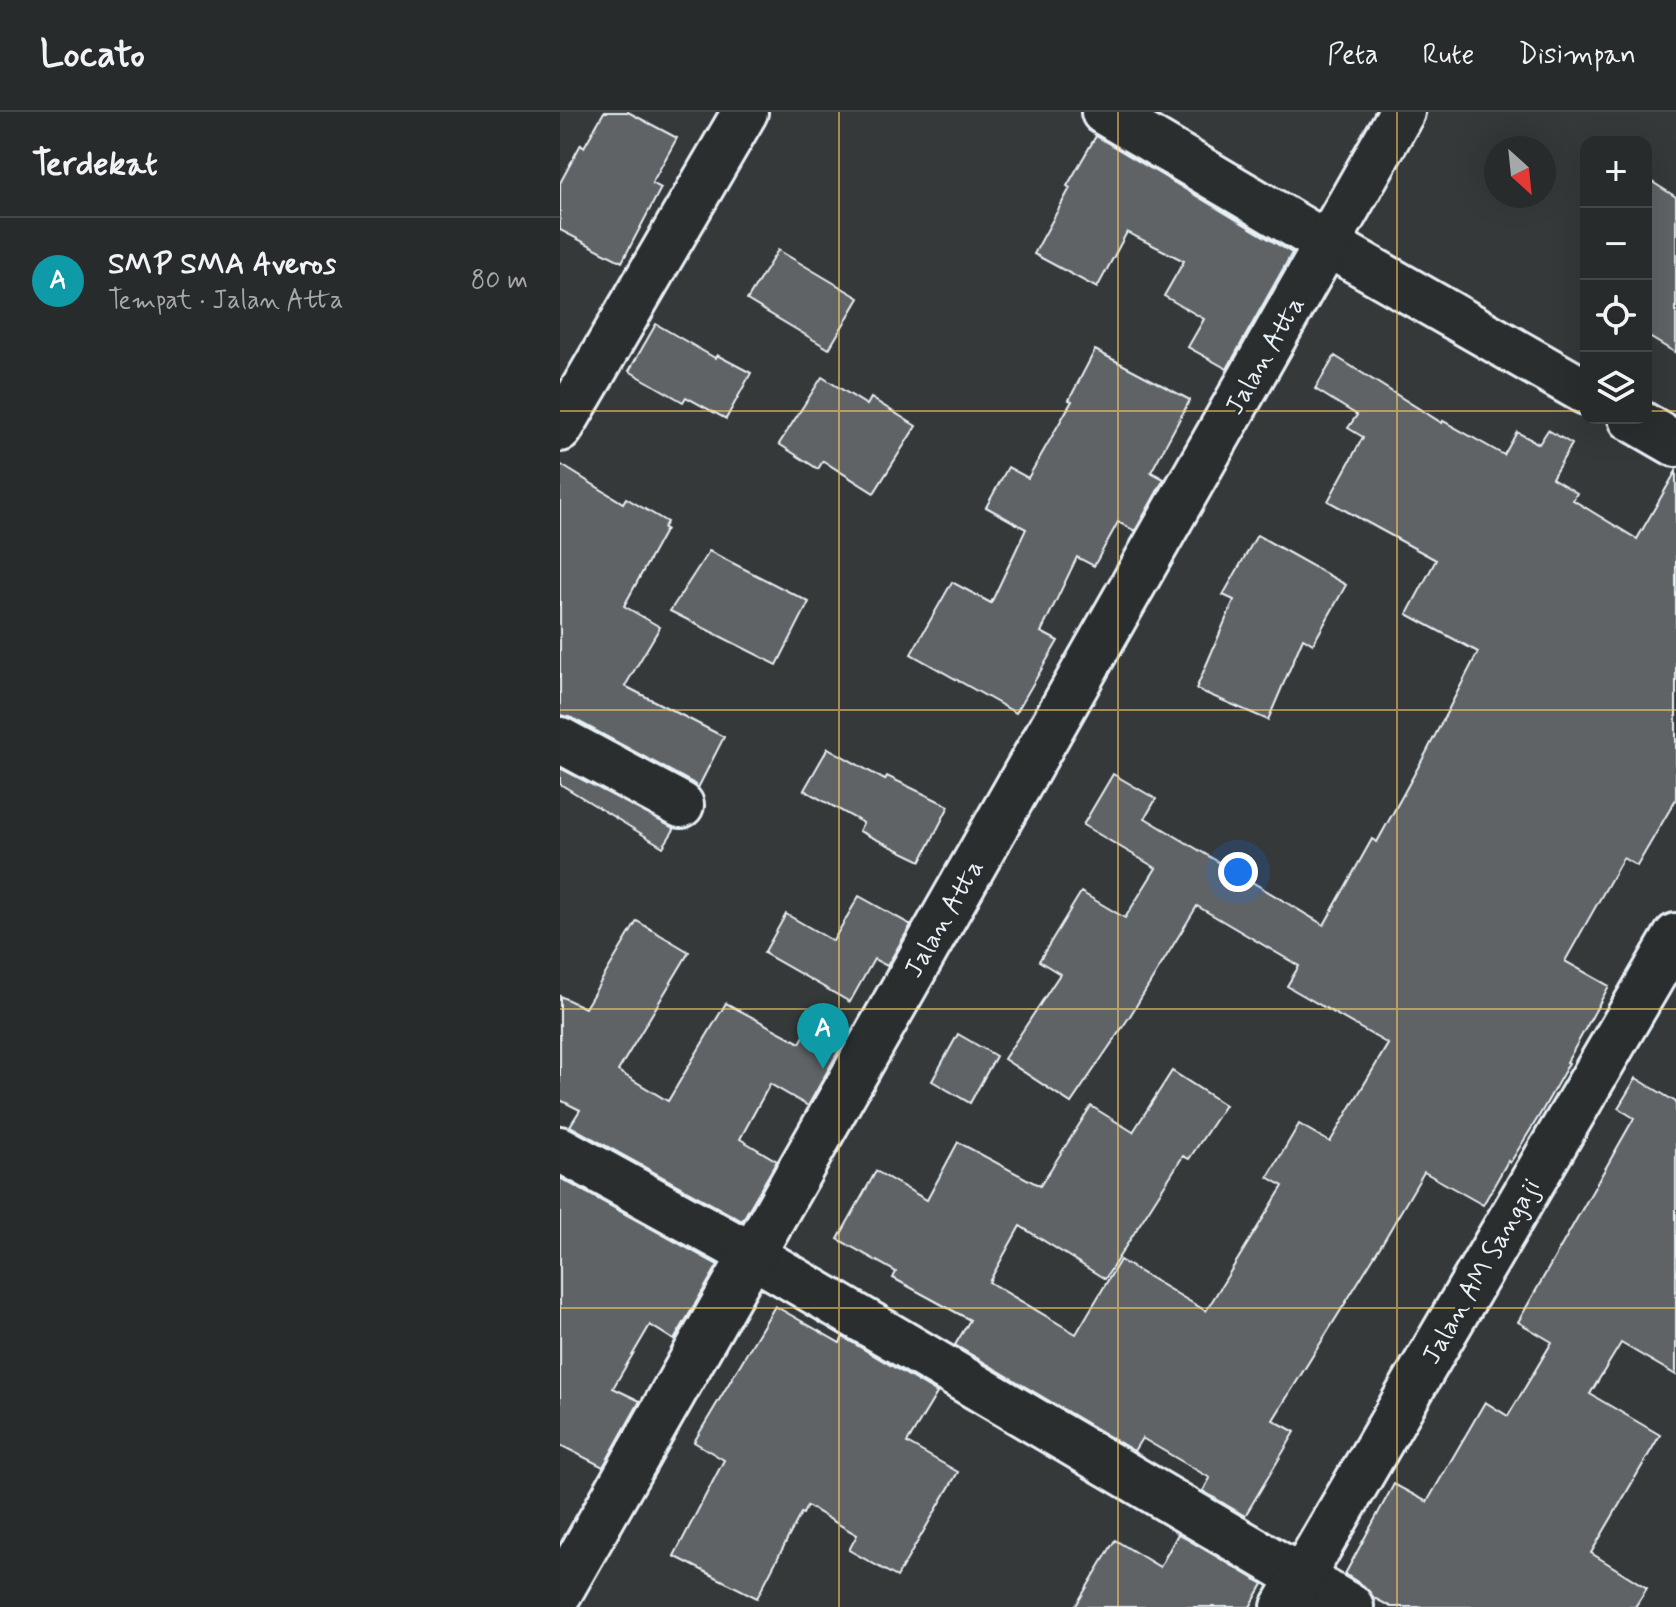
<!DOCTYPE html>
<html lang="id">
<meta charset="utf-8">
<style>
:root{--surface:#282b2c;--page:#303334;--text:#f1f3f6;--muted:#a5a7a9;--line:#444748;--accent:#ffd166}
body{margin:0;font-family:Mynerve,sans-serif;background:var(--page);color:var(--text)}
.controls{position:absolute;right:24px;top:24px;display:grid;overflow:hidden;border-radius:16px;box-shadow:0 8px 32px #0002}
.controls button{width:72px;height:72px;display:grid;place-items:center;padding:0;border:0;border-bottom:2px solid var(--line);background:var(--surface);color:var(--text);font:40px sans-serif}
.compass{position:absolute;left:924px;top:24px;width:72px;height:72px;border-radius:50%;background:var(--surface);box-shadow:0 8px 32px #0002;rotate:153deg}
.you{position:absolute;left:678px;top:760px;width:28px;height:28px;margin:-20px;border:6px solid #fff;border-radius:50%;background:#1a73e8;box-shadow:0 0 0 12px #1a73e833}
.badge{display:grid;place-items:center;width:52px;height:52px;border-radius:50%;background:var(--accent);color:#fff;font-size:26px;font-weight:700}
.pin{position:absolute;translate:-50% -66px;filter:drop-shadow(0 2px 4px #0008)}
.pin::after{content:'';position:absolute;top:42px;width:28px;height:24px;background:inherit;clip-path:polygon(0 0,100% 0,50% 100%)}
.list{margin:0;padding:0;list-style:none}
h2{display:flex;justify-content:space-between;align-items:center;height:104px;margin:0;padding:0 32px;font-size:34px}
h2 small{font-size:26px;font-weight:400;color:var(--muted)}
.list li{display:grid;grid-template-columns:52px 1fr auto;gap:24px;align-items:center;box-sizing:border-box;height:128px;padding:0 32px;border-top:2px solid var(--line)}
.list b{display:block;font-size:30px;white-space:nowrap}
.list p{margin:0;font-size:26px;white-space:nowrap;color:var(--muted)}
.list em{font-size:26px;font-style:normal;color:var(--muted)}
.icon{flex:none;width:44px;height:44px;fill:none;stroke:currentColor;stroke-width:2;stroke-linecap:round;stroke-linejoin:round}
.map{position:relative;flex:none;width:1116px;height:1495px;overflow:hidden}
header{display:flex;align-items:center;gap:48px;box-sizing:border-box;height:112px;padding:0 40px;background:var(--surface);border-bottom:2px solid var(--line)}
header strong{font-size:38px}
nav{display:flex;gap:44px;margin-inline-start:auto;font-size:28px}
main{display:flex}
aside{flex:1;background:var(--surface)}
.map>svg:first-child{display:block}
.building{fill:#5f6365;stroke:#e8f1f8;stroke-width:2}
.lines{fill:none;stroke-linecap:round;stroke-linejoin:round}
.minor-casing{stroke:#e8f1f8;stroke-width:50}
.trunk-casing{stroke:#e8f1f8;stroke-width:50}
.minor{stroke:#2a2d2e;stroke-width:44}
.trunk{stroke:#2a2d2e;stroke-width:44}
.grid{fill:none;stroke:#ffd166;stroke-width:2;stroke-opacity:0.55}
.labels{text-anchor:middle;stroke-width:7;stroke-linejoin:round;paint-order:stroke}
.street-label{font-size:26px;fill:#e8f1f8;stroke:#2a2d2e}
</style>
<header>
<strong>Locato</strong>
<nav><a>Peta</a><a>Rute</a><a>Disimpan</a></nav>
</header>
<main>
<aside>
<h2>Terdekat<small></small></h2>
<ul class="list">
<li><span class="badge" style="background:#0f9aa8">A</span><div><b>SMP SMA Averos</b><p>Tempat · Jalan Atta</p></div><em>80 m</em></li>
</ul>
</aside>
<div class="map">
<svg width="1116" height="1495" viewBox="0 0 1116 1495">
<rect width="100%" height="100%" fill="#35393a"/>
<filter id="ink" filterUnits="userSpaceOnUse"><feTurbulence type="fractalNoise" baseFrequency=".0125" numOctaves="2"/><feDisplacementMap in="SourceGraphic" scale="16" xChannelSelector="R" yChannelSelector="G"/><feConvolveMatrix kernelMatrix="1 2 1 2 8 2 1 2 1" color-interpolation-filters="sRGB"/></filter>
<g filter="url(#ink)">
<g class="building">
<polygon points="44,0 68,0 117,26 92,71 101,76 62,150 0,118 0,71 21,32 24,35"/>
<polygon points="536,24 732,141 667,257 628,235 644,207 604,184 624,149 567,120 537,176 474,142 510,76 507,74"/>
<polygon points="1086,66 1116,85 1116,241 1086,223"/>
<polygon points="218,138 299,186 269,237 187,188"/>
<polygon points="96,212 155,246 157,243 191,261 166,307 126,285 123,290 69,259"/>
<polygon points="535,238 630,288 591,360 604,367 575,419 558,410 534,454 517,445 481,520 498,529 456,601 351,542 392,470 431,491 466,417 426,395 448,355 468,366 512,289 509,288"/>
<polygon points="775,244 882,311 883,309 944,343 957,320 979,332 988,318 1012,332 992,366 1017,381 1013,388 1077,427 1116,359 1116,687 1077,754 1063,746 1005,849 1049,874 1007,950 1009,951 982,999 950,1051 948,1049 923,1093 864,1060 823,1130 713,1308 735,1320 685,1404 643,1379 650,1366 582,1326 574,1339 395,1233 410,1208 333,1166 336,1160 278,1127 316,1059 367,1088 398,1030 480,1074 531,994 573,1020 612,959 665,993 629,1047 623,1044 545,1167 460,1114 429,1170 516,1222 560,1148 646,1199 723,1074 708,1065 739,1012 770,1030 828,932 727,874 739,854 637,794 570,904 511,991 444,947 500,862 479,849 521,780 565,806 596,756 523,713 553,662 596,687 585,706 764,813 812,727 817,730 867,639 918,540 847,502 876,448 768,389 803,325 788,316 797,303 755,277"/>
<polygon points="262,265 307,293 311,286 356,314 314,381 263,349 258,357 219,332"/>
<polygon points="0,352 63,391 66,386 107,410 103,416 106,417 64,494 100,515 65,574 164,625 138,676 133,671 12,606 0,603"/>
<polygon points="697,423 786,473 753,532 743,526 708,608 636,577 674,488 663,483"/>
<polygon points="149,439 249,490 217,553 110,499"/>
<polygon points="268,636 325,668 327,664 389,694 361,749 299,719 303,711 244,678"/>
<polygon points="0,656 115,716 103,735 0,672"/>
<polygon points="299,784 351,813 327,854 314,847 290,890 204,841 226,802 273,829"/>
<polygon points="77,809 129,840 58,959 108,989 166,891 240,931 255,905 287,924 248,994 210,972 180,1027 217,1049 182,1109 10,1014 20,998 0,988 0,884 25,896"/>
<polygon points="398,922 436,944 410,991 372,969"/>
<polygon points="1076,966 1116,990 1116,1263 1061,1231 1030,1282 1100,1323 1031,1441 1087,1476 1075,1495 831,1495 814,1486 804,1474 785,1462 834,1372 867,1390 925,1290 948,1304 992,1230 958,1210 1074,1006 1058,996"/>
<polygon points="0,1066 158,1153 114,1228 90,1213 53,1276 80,1289 43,1355 0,1333"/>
<polygon points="215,1194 280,1231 283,1225 377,1281 347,1331 398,1360 337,1465 289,1438 297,1423 247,1394 243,1402 241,1401 197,1486 114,1444 164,1348 134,1330"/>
<polygon points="618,1422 703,1472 690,1495 515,1495 555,1428 600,1455"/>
</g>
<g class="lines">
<defs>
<g id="minor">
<polyline points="544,0 767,132 1026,280"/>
<polyline points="1071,306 1116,332"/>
<polyline points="0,317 185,0"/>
<polyline points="0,628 121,693"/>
<polyline points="0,1037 192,1143 791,1495"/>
<polyline points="0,1480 842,0"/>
</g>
<polyline id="trunk" points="724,1495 1116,824"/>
</defs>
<use href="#minor" class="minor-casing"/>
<use href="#trunk" class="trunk-casing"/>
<use href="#minor" class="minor"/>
<use href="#trunk" class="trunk"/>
</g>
</g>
<path class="grid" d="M279,0V1495M558,0V1495M837,0V1495M0,299H1026M1086,299H1116M0,598H1116M0,897H1116M0,1196H1116"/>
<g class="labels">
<g class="street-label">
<text transform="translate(704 243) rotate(-60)" y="9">Jalan Atta</text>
<text transform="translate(383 806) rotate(-60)" y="9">Jalan Atta</text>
<text transform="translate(920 1159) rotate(-60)" y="9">Jalan AM Sangaji</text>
</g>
</g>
</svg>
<div class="controls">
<button>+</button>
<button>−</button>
<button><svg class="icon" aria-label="locate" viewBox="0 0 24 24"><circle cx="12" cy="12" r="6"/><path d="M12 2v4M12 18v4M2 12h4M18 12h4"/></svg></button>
<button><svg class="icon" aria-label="layers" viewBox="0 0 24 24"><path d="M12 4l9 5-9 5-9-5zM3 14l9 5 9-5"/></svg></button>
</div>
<svg class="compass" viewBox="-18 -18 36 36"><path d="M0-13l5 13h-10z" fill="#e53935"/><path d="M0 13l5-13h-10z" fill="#a5a7a9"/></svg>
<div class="you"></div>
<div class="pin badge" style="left:263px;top:957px;background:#0f9aa8">A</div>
</div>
</main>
